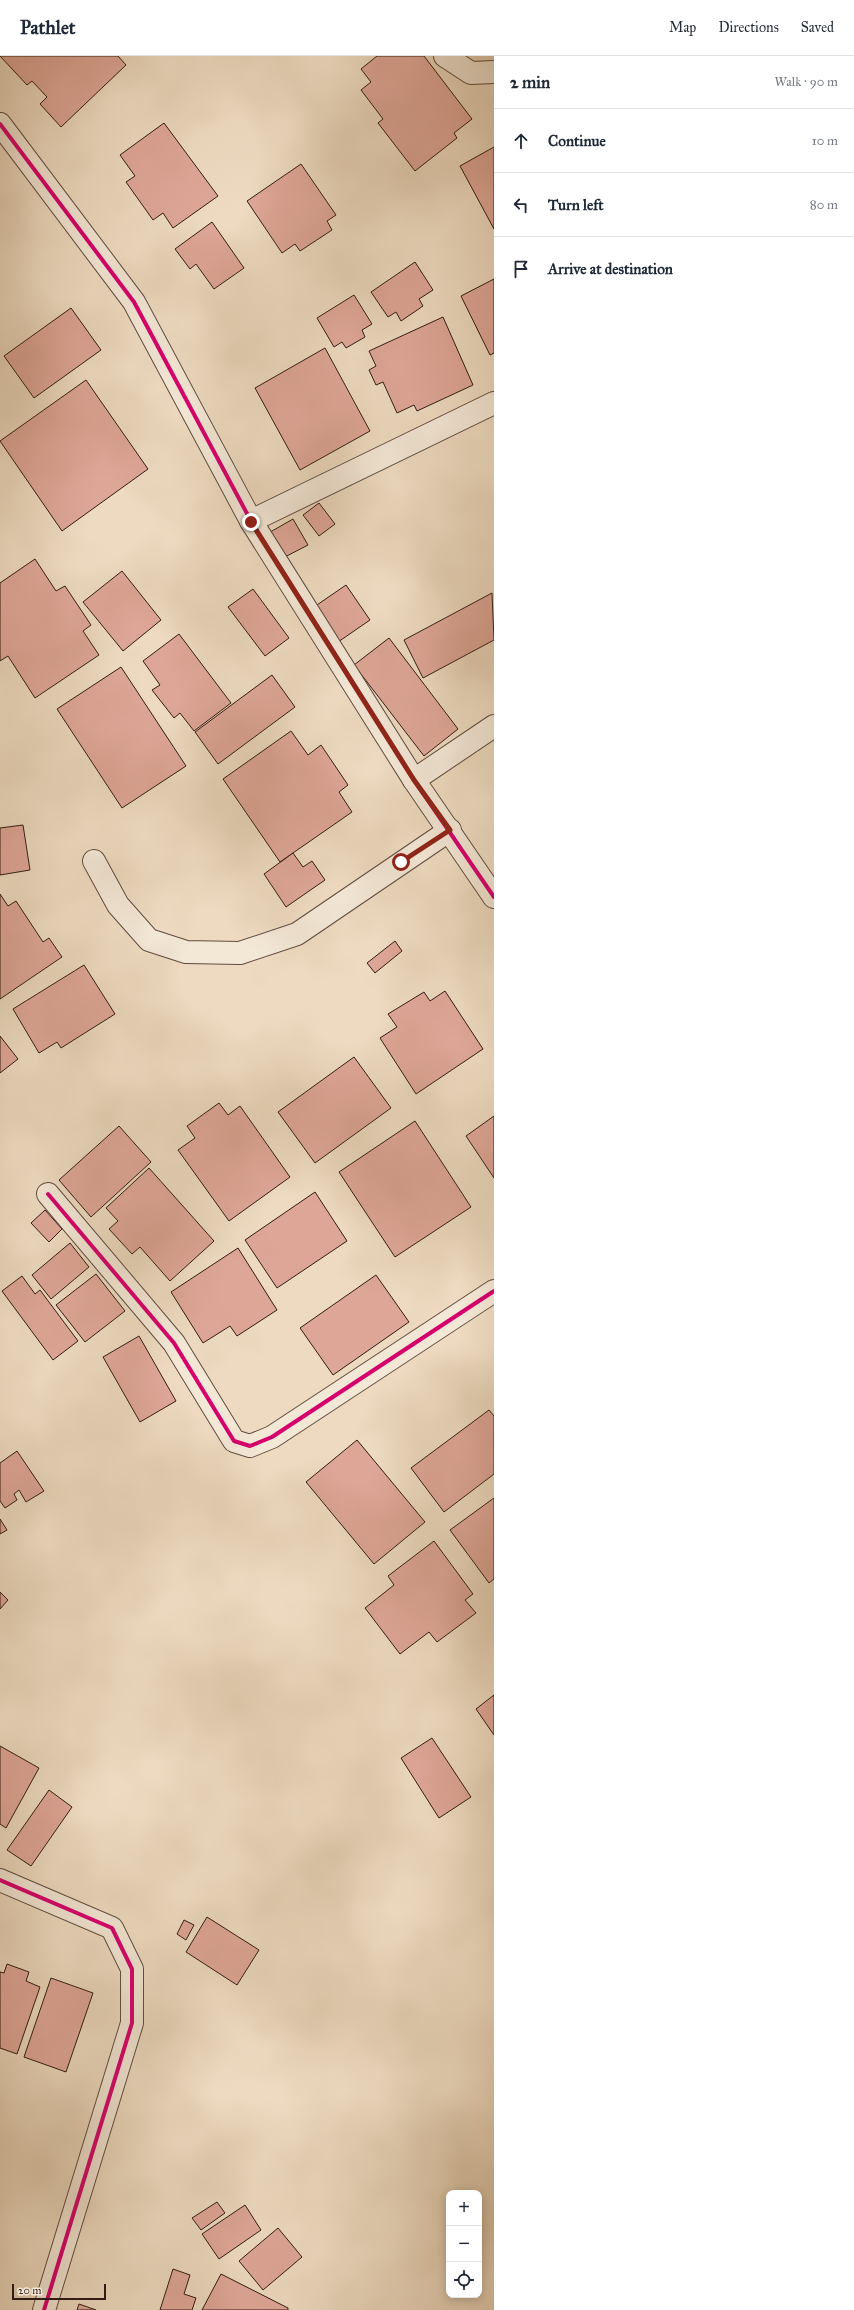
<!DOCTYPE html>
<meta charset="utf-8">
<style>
:root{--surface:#fff;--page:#f6f6f7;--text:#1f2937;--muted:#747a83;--line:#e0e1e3}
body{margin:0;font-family:"IM FELL Great Primer",serif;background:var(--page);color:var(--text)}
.controls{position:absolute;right:12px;bottom:12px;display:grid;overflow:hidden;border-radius:8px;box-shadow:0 2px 10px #0003}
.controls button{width:36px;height:36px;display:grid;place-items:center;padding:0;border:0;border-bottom:1px solid var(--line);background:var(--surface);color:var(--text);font:20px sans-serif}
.scale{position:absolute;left:12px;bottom:10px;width:94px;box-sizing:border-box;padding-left:4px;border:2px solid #321c13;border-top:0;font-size:11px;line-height:14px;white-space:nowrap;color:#321c13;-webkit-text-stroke:3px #f3e7d6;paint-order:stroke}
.stop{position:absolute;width:12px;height:12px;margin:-9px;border:3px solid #8f2418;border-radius:50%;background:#fff}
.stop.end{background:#8f2418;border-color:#fff;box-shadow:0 1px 4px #0008}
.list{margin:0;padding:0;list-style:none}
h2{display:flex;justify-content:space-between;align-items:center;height:52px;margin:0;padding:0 16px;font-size:17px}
h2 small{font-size:13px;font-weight:400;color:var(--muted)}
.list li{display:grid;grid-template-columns:26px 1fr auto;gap:12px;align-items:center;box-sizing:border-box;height:64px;padding:0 16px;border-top:1px solid var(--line)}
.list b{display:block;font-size:15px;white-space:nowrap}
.list em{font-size:13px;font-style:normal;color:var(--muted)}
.icon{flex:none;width:22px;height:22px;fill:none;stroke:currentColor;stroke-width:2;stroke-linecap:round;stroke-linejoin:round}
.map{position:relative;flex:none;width:494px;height:2254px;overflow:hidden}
header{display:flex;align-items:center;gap:24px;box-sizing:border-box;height:56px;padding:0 20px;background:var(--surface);border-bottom:1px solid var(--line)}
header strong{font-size:19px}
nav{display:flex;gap:22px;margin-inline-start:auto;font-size:14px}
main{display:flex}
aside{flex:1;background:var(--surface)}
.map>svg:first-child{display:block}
.building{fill:#dea697;stroke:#321c13}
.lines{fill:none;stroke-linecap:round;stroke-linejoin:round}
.minor-casing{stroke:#614c3e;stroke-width:24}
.minor{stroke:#f3e7d6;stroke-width:22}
.cycleway-casing{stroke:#f3e7d6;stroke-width:6}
.cycleway{stroke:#d6006c;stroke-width:4}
.route{stroke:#8f2418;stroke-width:5}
</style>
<header>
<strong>Pathlet</strong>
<nav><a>Map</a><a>Directions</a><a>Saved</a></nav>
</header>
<main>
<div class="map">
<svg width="494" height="2254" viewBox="0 0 494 2254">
<rect width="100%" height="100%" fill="#eddac0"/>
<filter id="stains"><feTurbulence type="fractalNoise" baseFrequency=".005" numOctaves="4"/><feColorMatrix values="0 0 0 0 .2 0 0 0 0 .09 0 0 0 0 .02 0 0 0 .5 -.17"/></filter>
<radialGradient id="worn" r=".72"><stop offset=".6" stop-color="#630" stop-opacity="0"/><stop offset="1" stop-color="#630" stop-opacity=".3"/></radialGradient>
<g class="building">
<polygon points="0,0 118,0 126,9 61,71 40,48 47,41 32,25 27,29"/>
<polygon points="377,0 424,0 472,63 454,77 457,82 415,115 378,67 383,63 361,34 371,26 361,13"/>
<polygon points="164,67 218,140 173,172 163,157 153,164 126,126 135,120 120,99"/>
<polygon points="494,91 494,173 460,110"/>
<polygon points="301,108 336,159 327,165 332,174 300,195 295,188 282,197 247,145"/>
<polygon points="212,166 244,212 214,233 196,208 190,213 175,193"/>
<polygon points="415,206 433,234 419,243 423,250 401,265 396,256 388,261 371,236"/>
<polygon points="494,223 494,297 490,299 461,240"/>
<polygon points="354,239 372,268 362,274 365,281 346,292 342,286 334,291 317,262"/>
<polygon points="71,252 101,294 34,342 4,300"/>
<polygon points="443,261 473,329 417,355 414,349 397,357 383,326 376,329 369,314 376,310 369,295"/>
<polygon points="325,292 370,375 300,414 255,332"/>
<polygon points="86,324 148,413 62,475 0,385"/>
<polygon points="319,447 335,468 319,480 303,459"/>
<polygon points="293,463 308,489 279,504 265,479"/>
<polygon points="35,503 56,535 65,530 91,569 83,575 99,599 35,642 8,600 0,605 0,527"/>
<polygon points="122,515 161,564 123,595 83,546"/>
<polygon points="346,529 370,564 338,586 314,551"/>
<polygon points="253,533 289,582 265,600 228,551"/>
<polygon points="492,537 494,584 423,622 404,584"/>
<polygon points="179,578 231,647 194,675 180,657 174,662 152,634 160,629 143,605"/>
<polygon points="389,582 458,673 424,700 354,609"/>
<polygon points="121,611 186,710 122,752 57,653"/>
<polygon points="272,619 295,651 218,708 195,676"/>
<polygon points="291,675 308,699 321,689 348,729 339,736 352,756 280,806 223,723"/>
<polygon points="23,769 30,814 0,819 0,772"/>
<polygon points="293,797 303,811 312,805 325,824 286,851 264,818"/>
<polygon points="0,838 8,850 16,845 43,886 49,882 62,901 0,943"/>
<polygon points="395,885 402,895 375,917 367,907"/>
<polygon points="84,909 115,958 61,992 57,986 39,997 13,953"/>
<polygon points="445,935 483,993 416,1038 380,982 397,971 388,958 424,936 430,945"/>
<polygon points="0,980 18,1003 0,1017"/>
<polygon points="354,1001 391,1052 315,1107 278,1056"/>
<polygon points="219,1047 228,1059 240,1050 290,1121 229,1165 178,1094 195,1082 187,1070"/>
<polygon points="494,1060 494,1122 466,1080"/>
<polygon points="415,1065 471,1151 395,1201 339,1116"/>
<polygon points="119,1070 151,1106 91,1161 59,1124"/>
<polygon points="149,1112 214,1185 170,1225 140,1191 132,1198 109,1173 118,1165 106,1152"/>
<polygon points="315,1136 347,1185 277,1232 245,1184"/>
<polygon points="45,1154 62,1173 49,1186 31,1167"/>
<polygon points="70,1187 89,1211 51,1243 32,1219"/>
<polygon points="238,1192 277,1254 237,1280 230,1270 203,1287 171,1236"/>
<polygon points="96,1218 125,1255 85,1286 56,1249"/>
<polygon points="376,1219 409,1266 333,1319 300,1272"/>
<polygon points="22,1220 35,1238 40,1234 78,1285 53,1304 2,1235"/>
<polygon points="139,1280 176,1345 140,1366 103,1301"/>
<polygon points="489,1354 494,1360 494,1418 444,1456 411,1412"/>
<polygon points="357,1384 425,1466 374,1508 306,1426"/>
<polygon points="17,1395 44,1435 26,1446 19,1434 14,1438 17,1444 5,1452 0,1445 0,1407"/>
<polygon points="494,1442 494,1523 489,1527 450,1474"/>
<polygon points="0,1463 7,1474 0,1478"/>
<polygon points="434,1485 473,1538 465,1544 476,1557 437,1586 429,1576 400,1598 365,1552 394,1529 388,1520"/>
<polygon points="0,1536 8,1544 0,1553"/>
<polygon points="494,1639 494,1679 476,1653"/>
<polygon points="432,1682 471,1741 439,1762 401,1702"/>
<polygon points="0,1690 39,1712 6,1772 0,1768"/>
<polygon points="49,1734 72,1751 31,1810 7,1794"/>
<polygon points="207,1861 259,1894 237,1929 186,1896"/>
<polygon points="184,1864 194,1869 186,1884 177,1878"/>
<polygon points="7,1908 29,1916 26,1925 40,1931 17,1998 0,1992 0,1916 4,1917"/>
<polygon points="51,1922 93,1937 66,2016 24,2001"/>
<polygon points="217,2146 225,2157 201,2174 192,2162"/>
<polygon points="245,2149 261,2174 219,2203 202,2178"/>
<polygon points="278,2172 302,2201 263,2234 239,2205"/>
<polygon points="173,2213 190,2219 184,2238 196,2242 192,2254 160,2254"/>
<polygon points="221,2218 288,2252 288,2254 202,2254"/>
<polygon points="79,2248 96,2254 77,2254"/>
</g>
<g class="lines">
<defs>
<g id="minor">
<polyline points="445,0 471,17 494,16"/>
<polyline points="0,68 134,246 251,465 414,724 494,841"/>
<polyline points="251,465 494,347"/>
<polyline points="414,724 494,670"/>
<polyline points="94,805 118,849 149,884 186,896 240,897 297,878 450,774"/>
<polyline points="48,1138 174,1287 234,1385 250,1390 272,1381 494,1235"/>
<polyline points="0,1824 112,1872 132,1913 132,1967 44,2254"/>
</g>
</defs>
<use href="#minor" class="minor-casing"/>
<use href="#minor" class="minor"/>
<defs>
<g id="cycleway">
<polyline points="0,68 134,246 251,465 414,724 494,841"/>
<polyline points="48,1138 174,1287 234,1385 250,1390 272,1381 494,1235"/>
<polyline points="0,1824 112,1872 132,1913 132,1967 44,2254"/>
</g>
</defs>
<use href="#cycleway" class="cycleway-casing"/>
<use href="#cycleway" class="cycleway"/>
</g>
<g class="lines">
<polyline class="route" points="251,466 414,724 450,774 401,806"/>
</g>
<rect width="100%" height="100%" filter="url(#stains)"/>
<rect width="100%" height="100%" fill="url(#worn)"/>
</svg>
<div class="controls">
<button>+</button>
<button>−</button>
<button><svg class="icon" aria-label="locate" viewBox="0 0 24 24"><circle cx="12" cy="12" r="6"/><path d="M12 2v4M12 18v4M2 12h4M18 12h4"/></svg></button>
</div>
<div class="scale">20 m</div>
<div class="stop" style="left:401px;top:806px"></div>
<div class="stop end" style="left:251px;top:466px"></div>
</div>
<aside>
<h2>2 min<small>Walk · 90 m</small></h2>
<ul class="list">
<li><svg class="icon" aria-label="ahead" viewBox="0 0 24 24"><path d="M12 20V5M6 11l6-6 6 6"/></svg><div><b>Continue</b></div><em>10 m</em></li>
<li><svg class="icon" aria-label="left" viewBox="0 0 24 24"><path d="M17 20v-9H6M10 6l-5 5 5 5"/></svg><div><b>Turn left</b></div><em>80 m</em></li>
<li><svg class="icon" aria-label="arrive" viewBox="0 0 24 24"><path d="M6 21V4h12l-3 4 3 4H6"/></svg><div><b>Arrive at destination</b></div></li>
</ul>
</aside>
</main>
